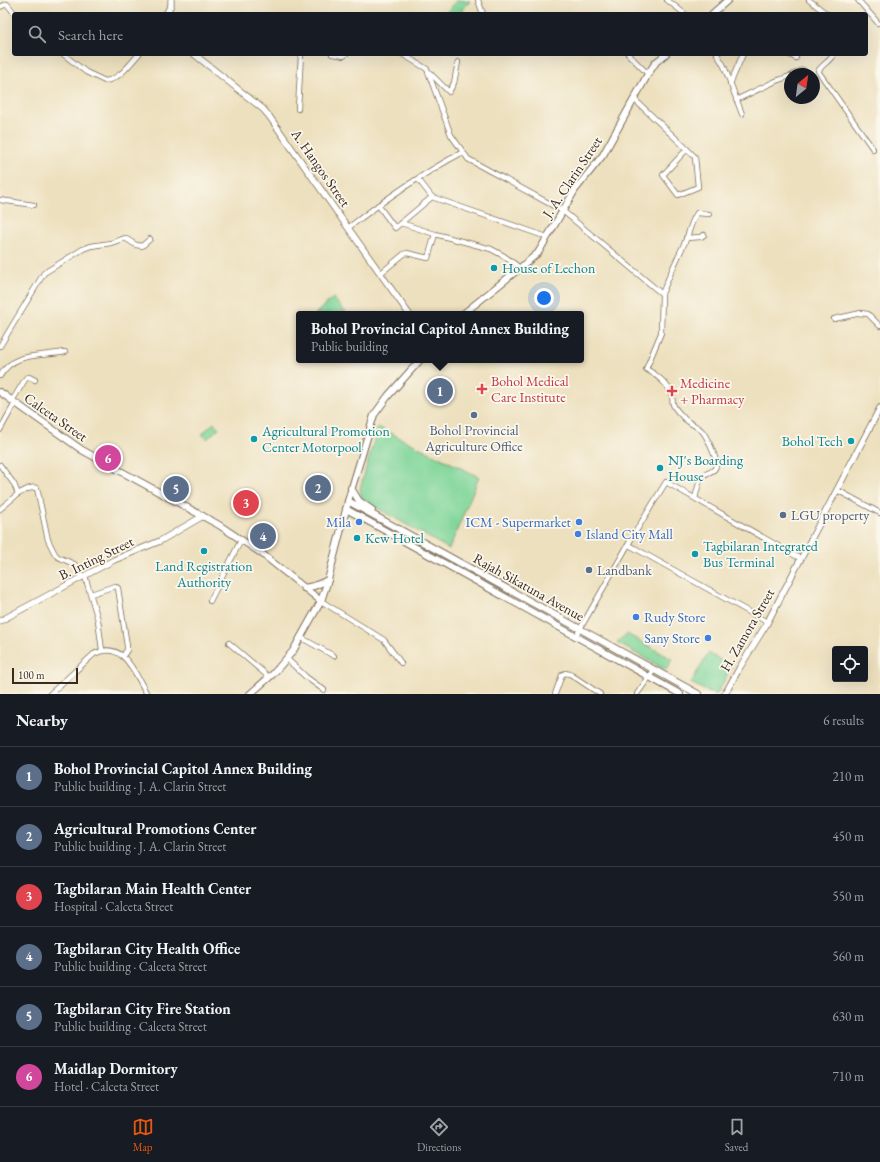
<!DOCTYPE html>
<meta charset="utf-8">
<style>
:root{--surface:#171b24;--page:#20242c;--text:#f1f3f6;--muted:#9ea1a6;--line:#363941;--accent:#ea580c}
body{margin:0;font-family:"EB Garamond",serif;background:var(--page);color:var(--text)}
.controls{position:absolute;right:12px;bottom:12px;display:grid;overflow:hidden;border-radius:4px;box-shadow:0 4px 16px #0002}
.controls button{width:36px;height:36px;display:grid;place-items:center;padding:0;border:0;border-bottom:1px solid var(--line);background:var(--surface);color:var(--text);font:20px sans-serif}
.compass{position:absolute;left:784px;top:68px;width:36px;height:36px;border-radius:50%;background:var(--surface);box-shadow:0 4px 16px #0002;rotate:29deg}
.scale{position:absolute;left:12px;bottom:10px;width:66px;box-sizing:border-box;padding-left:4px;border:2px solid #3b2a1e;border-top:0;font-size:11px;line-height:14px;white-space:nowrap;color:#3b2a1e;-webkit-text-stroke:3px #fbf7ec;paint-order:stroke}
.you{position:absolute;left:544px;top:298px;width:14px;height:14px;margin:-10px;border:3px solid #fff;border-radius:50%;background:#1a73e8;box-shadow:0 0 0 6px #1a73e833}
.badge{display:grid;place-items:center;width:26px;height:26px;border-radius:50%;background:var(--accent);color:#fff;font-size:13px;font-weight:700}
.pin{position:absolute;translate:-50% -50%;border:2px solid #fff;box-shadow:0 1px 4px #0006}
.popup{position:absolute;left:296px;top:311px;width:288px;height:52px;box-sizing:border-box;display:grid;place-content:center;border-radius:4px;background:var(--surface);filter:drop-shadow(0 1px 3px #0005);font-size:13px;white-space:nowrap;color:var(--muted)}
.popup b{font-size:15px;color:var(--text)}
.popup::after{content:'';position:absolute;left:50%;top:100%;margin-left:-8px;border:8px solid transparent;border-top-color:var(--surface)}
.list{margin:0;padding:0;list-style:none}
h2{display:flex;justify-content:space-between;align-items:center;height:52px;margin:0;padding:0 16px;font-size:17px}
h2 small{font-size:13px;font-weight:400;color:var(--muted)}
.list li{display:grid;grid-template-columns:26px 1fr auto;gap:12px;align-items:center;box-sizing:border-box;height:60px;padding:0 16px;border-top:1px solid var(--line)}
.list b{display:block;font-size:15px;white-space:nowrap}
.list p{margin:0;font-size:13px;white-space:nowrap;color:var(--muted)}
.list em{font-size:13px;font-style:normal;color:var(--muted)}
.icon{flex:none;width:22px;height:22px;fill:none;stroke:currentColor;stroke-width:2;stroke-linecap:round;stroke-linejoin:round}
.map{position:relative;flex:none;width:880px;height:694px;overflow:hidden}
.search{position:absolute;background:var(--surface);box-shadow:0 4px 16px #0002;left:12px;right:12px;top:12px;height:44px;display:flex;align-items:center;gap:10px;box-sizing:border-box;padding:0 14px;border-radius:4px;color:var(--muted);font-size:15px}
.sheet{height:412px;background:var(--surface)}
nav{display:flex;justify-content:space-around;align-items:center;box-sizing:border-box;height:56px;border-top:1px solid var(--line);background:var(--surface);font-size:11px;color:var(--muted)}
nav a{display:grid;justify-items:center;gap:2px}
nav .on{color:var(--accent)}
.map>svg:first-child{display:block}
.green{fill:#7fd599;stroke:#5d805c}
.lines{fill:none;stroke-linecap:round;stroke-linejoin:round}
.minor-casing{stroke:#796a56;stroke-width:6}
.tertiary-casing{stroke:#796a56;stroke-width:7}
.secondary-casing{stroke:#796a56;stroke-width:8}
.minor{stroke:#fff;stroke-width:4.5}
.tertiary{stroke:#fff;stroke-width:5.5}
.secondary{stroke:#fff;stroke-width:6}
.culture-dot{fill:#0f9aa8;stroke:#fbf7ec;stroke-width:1.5}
.health-dot{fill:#e0444e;stroke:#fbf7ec;stroke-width:1.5}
.service-dot{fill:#5c6f8a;stroke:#fbf7ec;stroke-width:1.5}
.shop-dot{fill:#3f7fe0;stroke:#fbf7ec;stroke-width:1.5}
.labels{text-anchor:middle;stroke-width:3.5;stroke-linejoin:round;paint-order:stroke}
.street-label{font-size:14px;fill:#3b2a1e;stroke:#fbf7ec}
.culture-label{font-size:14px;fill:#0d838f;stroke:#fbf7ec;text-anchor:start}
.health-label{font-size:14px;fill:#be3a42;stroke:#fbf7ec;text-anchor:start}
.service-label{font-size:14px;fill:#4e5e75;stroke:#fbf7ec;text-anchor:start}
.shop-label{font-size:14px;fill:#366cbe;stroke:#fbf7ec;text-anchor:end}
</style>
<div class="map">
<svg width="880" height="694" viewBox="0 0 880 694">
<rect width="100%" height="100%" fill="#fbf7ec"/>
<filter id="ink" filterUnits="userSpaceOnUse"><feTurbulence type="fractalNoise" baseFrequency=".025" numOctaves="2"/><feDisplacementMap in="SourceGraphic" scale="8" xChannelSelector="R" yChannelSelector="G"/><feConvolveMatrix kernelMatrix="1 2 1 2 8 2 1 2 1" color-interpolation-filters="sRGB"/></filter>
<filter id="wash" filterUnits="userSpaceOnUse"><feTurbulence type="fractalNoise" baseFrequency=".012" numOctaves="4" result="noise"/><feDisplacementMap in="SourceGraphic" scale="16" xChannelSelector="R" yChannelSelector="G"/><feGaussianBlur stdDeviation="0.9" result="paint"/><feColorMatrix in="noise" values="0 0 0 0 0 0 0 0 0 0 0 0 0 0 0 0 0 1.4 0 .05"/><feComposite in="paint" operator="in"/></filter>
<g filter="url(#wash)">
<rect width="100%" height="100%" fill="#ede0be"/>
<g class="green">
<polygon points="457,0 470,1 459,14 445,14"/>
<polygon points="333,298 347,314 315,314"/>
<polygon points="214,423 219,428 207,439 202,434"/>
<polygon points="378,427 479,477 449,549 365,501 362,498 360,489"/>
<polygon points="627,634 672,659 666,670 617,643"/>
<polygon points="708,653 732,666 717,694 712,694 691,683"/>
</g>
</g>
<g filter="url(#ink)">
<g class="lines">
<defs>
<g id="minor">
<polyline points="478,0 483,14"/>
<polyline points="667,0 685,14"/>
<polyline points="809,0 827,14"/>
<polyline points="858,0 878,23"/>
<polyline points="0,7 7,4 15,14"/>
<path d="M63,54L86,72L105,81C120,79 129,65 139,54"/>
<polyline points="332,54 344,56 346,54"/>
<path d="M402,54L427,69L451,135L468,159L563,211L662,294L661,333L646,369C656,374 668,384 672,395C673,398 672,401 673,404C674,408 679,413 682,416C687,423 696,425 702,431C706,435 717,458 716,464C716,474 705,471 701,478C698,484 697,492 695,498"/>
<polyline points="628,54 648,74"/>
<polyline points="717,54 724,66 742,114"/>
<polyline points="788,54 796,58"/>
<path d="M834,54C830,61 823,64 818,71L873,149"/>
<polyline points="428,71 449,92 454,83 458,62"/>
<polyline points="794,74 803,70"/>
<polyline points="730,84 743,54"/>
<polyline points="634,99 687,149 695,157 698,187 678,195 663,175 687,149"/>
<polyline points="736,100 776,81 790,76"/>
<polyline points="298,109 301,54"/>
<polyline points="418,179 432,197 547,237"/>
<polyline points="0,200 34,205"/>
<polyline points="378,205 395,228 432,197"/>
<polyline points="401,223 435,234"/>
<path d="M348,228C384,200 422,174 463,152"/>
<polyline points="686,238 701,237 704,235"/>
<polyline points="381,273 404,254 407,253 428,258 435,234 491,249 504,256 520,268"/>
<path d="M662,294C669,276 677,259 685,242C690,231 690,224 697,213L709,214"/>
<polyline points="834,319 861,313 868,314 880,326"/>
<polyline points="0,346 44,273 83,249 91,246 111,243 125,238 136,245 142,246 150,239"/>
<path d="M0,376C14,351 41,357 65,352"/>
<polyline points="12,401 26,378 29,377 35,380"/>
<polyline points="0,430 15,403"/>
<path d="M0,465L14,484L18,494C25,491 30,486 37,488L48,540L55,554L58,557L74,564L79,570L82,577"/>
<polyline points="837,490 880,513"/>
<polyline points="0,509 18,494"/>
<polyline points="629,545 767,622"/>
<polyline points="85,576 98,620 102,650"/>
<polyline points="91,594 115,586 118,588 127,646 127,650 123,656"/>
<polyline points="210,601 241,540"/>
<polyline points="321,601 384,640 401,663"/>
<polyline points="576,636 633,536 666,482 801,559"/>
<polyline points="300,637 334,656"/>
<polyline points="229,643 269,677"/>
<polyline points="287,659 306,677 324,690"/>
<path d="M50,694L94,654C124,639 135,674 147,694"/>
<polyline points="555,694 562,675 565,673 570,674 600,694"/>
<polyline points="637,694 654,670"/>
</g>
<g id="tertiary">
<polyline points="166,14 171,5 171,0"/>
<polyline points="194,54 263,109 269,116 409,314"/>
<polyline points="0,621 114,560 160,541 203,516"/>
<polyline points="725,694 740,667 766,625 880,408"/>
</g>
<g id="secondary">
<polyline points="712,14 728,0"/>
<polyline points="463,314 520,268 538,253 575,190 603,155 648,74 656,62 666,54"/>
<polyline points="0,392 82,450 219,525 261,553 321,601"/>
<polyline points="351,488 359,501 372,510"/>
<polyline points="348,501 698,694"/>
<polyline points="346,509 680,694"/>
<polyline points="304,588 314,586 328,580"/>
<polyline points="250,694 273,674 293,651 321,601 328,580 350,494 374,415 388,396 420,360"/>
</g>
</defs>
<use href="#minor" class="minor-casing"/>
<use href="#tertiary" class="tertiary-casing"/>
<use href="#secondary" class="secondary-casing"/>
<use href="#minor" class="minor"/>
<use href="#tertiary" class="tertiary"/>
<use href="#secondary" class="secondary"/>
</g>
</g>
<g class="culture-dot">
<circle cx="494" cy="268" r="4"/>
<circle cx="254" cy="439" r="4"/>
<circle cx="851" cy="441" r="4"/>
<circle cx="660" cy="468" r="4"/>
<circle cx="357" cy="538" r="4"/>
<circle cx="204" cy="551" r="4"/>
<circle cx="695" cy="554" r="4"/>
</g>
<g class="health-dot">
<path d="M480 383h4v4h4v4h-4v4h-4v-4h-4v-4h4z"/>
<path d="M670 385h4v4h4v4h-4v4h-4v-4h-4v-4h4z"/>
</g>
<g class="service-dot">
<circle cx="474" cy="415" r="4"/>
<circle cx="783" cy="515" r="4"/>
<circle cx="589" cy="570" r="4"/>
</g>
<g class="shop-dot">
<circle cx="359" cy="522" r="4"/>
<circle cx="579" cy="522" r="4"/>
<circle cx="578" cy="534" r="4"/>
<circle cx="636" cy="617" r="4"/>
<circle cx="708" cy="638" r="4"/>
</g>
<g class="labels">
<g class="street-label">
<text transform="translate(321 168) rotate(55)" y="5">A. Hangos Street</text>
<text transform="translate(572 177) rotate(-56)" y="5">J. A. Clarin Street</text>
<text transform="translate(56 417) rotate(35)" y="5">Calceta Street</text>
<text transform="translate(96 558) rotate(-26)" y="5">B. Inting Street</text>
<text transform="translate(529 587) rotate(29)" y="5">Rajah Sikatuna Avenue</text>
<text transform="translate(747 630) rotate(-60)" y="5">H. Zamora Street</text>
</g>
<g class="culture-label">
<text x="502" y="273">House of Lechon</text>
<text x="262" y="436">Agricultural Promotion<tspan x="262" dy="16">Center Motorpool</tspan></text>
<text x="843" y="446" text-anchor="end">Bohol Tech</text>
<text x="668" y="465">NJ's Boarding<tspan x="668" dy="16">House</tspan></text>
<text x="365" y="543">Kew Hotel</text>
<text x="703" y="551">Tagbilaran Integrated<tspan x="703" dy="16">Bus Terminal</tspan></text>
<text x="204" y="571" text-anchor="middle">Land Registration<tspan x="204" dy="16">Authority</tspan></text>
</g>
<g class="health-label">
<text x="491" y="386">Bohol Medical<tspan x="491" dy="16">Care Institute</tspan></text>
<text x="680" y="388">Medicine<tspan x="680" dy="16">+ Pharmacy</tspan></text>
</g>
<g class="service-label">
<text x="474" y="435" text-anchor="middle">Bohol Provincial<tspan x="474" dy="16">Agriculture Office</tspan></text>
<text x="791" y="520">LGU property</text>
<text x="597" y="575">Landbank</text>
</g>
<g class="shop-label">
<text x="351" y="527">Mila</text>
<text x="571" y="527">ICM - Supermarket</text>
<text x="586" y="539" text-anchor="start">Island City Mall</text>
<text x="644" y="622" text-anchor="start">Rudy Store</text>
<text x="700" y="643">Sany Store</text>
</g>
</g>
</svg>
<div class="controls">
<button><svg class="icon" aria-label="locate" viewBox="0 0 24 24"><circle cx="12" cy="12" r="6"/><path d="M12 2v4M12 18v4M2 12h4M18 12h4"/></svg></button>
</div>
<svg class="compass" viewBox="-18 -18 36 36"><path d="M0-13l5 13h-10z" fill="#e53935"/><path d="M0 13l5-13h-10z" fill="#9ea1a6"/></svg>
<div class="scale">100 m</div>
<div class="you"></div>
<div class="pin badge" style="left:440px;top:391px;background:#5c6f8a">1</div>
<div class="popup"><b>Bohol Provincial Capitol Annex Building</b>Public building</div>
<div class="pin badge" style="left:318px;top:488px;background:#5c6f8a">2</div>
<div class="pin badge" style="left:246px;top:503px;background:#e0444e">3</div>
<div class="pin badge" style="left:263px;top:536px;background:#5c6f8a">4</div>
<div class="pin badge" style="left:176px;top:489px;background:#5c6f8a">5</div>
<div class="pin badge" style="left:108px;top:458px;background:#d1479c">6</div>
<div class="search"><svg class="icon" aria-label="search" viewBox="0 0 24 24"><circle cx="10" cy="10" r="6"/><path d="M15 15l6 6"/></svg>Search here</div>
</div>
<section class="sheet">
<h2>Nearby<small>6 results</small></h2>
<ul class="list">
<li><span class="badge" style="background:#5c6f8a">1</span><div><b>Bohol Provincial Capitol Annex Building</b><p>Public building · J. A. Clarin Street</p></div><em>210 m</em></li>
<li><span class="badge" style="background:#5c6f8a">2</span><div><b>Agricultural Promotions Center</b><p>Public building · J. A. Clarin Street</p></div><em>450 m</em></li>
<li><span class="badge" style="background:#e0444e">3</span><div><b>Tagbilaran Main Health Center</b><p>Hospital · Calceta Street</p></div><em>550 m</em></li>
<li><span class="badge" style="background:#5c6f8a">4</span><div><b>Tagbilaran City Health Office</b><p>Public building · Calceta Street</p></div><em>560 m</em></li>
<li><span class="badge" style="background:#5c6f8a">5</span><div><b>Tagbilaran City Fire Station</b><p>Public building · Calceta Street</p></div><em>630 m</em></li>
<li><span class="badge" style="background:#d1479c">6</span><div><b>Maidlap Dormitory</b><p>Hotel · Calceta Street</p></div><em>710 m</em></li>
</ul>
</section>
<nav>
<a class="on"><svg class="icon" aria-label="map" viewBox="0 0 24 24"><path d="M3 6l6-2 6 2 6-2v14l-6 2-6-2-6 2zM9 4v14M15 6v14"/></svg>Map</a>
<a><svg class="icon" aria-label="directions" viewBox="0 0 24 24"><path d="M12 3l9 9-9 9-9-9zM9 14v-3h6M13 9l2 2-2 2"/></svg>Directions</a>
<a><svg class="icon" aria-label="saved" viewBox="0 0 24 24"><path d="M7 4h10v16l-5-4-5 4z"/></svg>Saved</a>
</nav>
